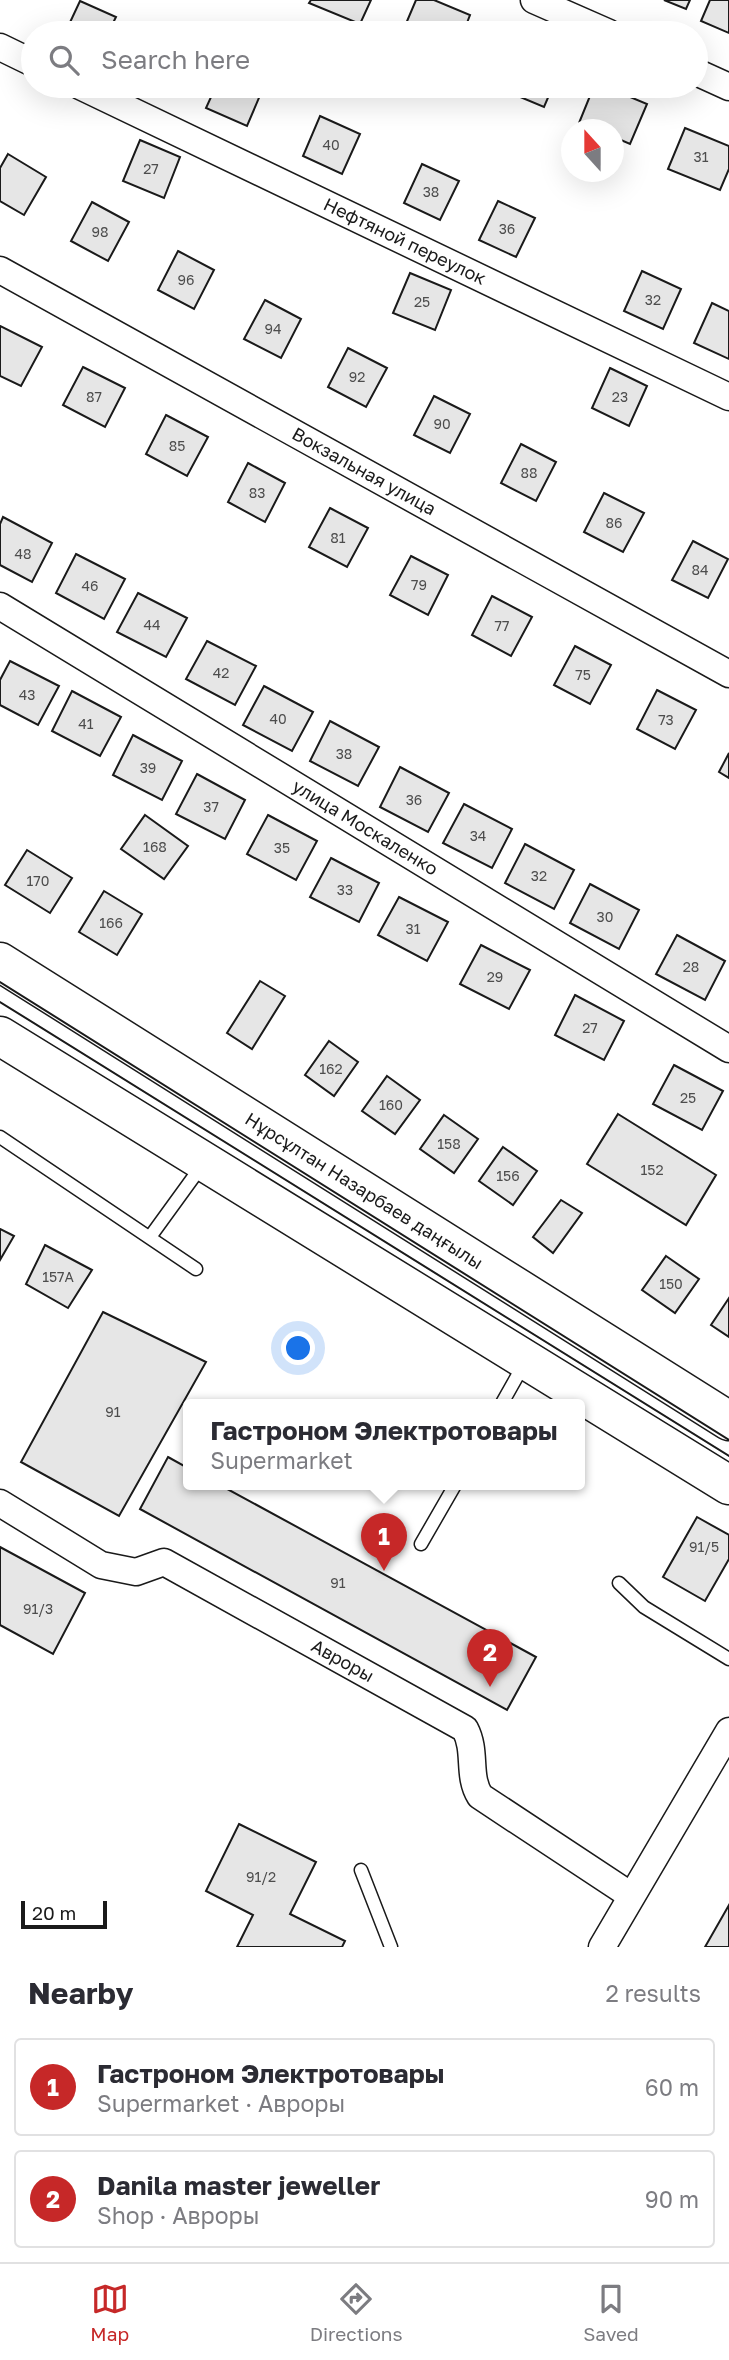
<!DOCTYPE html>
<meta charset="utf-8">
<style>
:root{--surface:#fff;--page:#f7f7f7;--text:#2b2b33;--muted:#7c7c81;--line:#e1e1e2;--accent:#c62828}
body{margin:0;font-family:"Golos Text",sans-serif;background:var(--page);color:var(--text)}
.compass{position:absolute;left:561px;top:119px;width:63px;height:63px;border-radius:50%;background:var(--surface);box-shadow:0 7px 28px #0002;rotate:339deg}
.scale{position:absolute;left:21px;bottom:18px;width:86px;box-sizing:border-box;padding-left:7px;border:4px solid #1a1a1a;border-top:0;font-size:19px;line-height:24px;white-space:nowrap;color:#1a1a1a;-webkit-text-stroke:5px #fff;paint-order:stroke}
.you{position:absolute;left:299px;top:1349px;width:24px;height:24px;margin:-18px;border:5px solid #fff;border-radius:50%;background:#1a73e8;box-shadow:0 0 0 10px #1a73e833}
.badge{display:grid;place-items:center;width:46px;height:46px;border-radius:50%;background:var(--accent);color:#fff;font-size:23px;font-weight:700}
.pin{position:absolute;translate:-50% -58px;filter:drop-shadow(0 2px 4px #0008)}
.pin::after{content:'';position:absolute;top:37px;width:24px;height:21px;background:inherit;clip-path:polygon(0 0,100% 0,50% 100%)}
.popup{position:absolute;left:183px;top:1399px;width:402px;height:91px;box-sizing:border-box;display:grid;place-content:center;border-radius:7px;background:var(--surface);filter:drop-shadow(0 2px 5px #0005);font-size:23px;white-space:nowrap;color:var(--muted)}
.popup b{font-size:26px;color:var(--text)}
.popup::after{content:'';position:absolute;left:50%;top:100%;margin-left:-14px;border:14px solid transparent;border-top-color:var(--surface)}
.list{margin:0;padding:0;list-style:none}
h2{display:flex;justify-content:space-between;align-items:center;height:91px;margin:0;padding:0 28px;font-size:30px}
h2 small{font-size:23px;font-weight:400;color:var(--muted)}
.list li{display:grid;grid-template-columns:46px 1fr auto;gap:21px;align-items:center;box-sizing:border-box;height:98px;margin:0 14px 14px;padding:0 14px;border:2px solid var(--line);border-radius:7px}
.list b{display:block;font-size:26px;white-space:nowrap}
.list p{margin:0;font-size:23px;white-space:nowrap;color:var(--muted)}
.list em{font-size:23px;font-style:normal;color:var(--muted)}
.icon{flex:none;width:38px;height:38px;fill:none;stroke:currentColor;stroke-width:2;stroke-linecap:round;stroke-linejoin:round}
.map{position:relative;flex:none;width:729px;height:1947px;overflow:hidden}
.search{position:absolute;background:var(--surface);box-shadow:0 7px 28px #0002;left:21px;right:21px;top:21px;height:77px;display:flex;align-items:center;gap:18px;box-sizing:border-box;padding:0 24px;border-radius:38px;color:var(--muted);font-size:26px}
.sheet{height:315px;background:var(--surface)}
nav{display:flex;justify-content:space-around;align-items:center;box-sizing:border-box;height:98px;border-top:2px solid var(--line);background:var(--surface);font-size:19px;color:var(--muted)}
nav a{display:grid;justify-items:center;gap:4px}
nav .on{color:var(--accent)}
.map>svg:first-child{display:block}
.building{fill:#e6e6e6;stroke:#1a1a1a;stroke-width:2}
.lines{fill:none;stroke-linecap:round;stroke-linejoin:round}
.service-casing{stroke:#1a1a1a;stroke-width:15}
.minor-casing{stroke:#1a1a1a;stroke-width:29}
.primary-casing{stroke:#1a1a1a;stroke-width:41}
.service{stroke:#fff;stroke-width:12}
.minor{stroke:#fff;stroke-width:26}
.primary{stroke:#fff;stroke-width:38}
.tram{stroke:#1a1a1a;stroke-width:2}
.labels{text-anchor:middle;stroke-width:5;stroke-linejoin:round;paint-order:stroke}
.number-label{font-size:14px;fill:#4d4d4d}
.street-label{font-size:18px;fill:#1a1a1a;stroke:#fff}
</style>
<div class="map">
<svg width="729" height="1947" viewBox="0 0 729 1947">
<rect width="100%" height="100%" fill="#fff"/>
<g class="building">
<polygon points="311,0 371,0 360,24 309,3"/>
<polygon points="416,0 434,0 470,15 463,33 402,33"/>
<polygon points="664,0 690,0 686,9"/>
<polygon points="710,0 729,0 729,33 701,21"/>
<polygon points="80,1 116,17 108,33 65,33"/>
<polygon points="216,86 264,86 247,126 206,108"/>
<polygon points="494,86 553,86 544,107"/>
<polygon points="594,86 604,86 647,104 630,144 614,137 614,130 595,130 579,123"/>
<polygon points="320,116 360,134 342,174 303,156"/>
<polygon points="685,128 729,146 729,169 720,190 668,169"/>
<polygon points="140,140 180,157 164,198 123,181"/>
<polygon points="8,154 46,177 24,215 0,201 0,168"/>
<polygon points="422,164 459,181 440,220 404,203"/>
<polygon points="498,201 535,218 516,257 479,240"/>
<polygon points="92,202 129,222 108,261 71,241"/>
<polygon points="178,251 214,270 194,309 158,290"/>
<polygon points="642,271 681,289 663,329 624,311"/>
<polygon points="410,273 451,290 435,330 393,313"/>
<polygon points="265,300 301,319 281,358 244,339"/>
<polygon points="712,303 729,311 729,359 694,343"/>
<polygon points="0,326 42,347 21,386 0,376"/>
<polygon points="348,348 387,368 366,407 328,387"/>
<polygon points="83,367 125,388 105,427 63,405"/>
<polygon points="610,368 647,386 629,426 592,408"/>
<polygon points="434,396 470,414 450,453 414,435"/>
<polygon points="166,415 208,437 187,476 146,454"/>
<polygon points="521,444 556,462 536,501 501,483"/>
<polygon points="248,463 285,483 265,522 228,502"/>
<polygon points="604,493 644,513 623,552 584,532"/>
<polygon points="330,508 368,528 347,567 309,547"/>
<polygon points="3,517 52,543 32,582 0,565 0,524"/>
<polygon points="693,541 728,559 708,598 672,580"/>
<polygon points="76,554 125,579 104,619 56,593"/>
<polygon points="411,556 448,575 428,615 390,595"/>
<polygon points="138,593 187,618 166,657 117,632"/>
<polygon points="492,596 532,617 511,656 472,635"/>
<polygon points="207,641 256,666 235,705 186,679"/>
<polygon points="575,646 611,665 590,704 554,685"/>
<polygon points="10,661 59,686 38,725 0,705 0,680"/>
<polygon points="264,686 313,712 292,751 243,725"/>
<polygon points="657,690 696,710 675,749 637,729"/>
<polygon points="72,691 121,717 100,756 52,731"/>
<polygon points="330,721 379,747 358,786 310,761"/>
<polygon points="133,735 182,761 162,800 113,775"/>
<polygon points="729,753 729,778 719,772"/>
<polygon points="400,767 449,793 428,832 380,807"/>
<polygon points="197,774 245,800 225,839 176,814"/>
<polygon points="464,804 512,829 492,868 443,843"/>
<polygon points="145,815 188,846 164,879 121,849"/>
<polygon points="268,815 317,841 296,880 247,854"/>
<polygon points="525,844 574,870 554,909 505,883"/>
<polygon points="27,850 72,878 50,913 5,885"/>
<polygon points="331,858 379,883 359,922 310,897"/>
<polygon points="590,884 639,910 619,949 570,923"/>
<polygon points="104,891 142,914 117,955 79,932"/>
<polygon points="399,897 448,922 427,961 378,935"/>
<polygon points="677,935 725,961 705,1000 656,974"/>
<polygon points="481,945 530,970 509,1009 460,984"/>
<polygon points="260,981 285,996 252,1049 227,1033"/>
<polygon points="575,995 624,1021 604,1060 555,1035"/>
<polygon points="329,1041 358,1062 334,1096 305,1075"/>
<polygon points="674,1065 723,1091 702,1130 653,1104"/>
<polygon points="387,1076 420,1100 395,1134 362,1111"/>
<polygon points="618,1114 716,1175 686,1225 587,1164"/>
<polygon points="444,1115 478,1139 454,1173 420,1149"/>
<polygon points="503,1147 537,1171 513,1205 479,1181"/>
<polygon points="561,1200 582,1213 553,1253 533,1237"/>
<polygon points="0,1229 14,1236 0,1260"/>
<polygon points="45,1245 92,1270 68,1308 26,1284"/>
<polygon points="666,1256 699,1279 675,1313 642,1290"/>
<polygon points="729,1298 729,1337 711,1325"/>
<polygon points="103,1312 206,1362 119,1516 21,1462"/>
<polygon points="168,1457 188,1468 188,1485 220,1485 536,1657 507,1710 140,1509"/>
<polygon points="697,1517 729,1535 729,1559 705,1601 663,1577"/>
<polygon points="0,1547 85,1593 53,1654 0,1625"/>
<polygon points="239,1824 316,1862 290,1914 345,1941 342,1947 237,1947 253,1915 206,1891"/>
<polygon points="729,1905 729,1947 705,1947"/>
</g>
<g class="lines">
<defs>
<g id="service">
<polyline points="0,1137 196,1269"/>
<polyline points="150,1237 203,1164"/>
<polyline points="501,1405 524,1364"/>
<polyline points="421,1544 455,1485"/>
<polyline points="619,1583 644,1607 729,1659"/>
<polyline points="361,1870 391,1947"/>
</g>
<g id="minor">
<polyline points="534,0 609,33"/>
<polyline points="0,47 33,63"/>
<polyline points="696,72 729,87"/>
<path id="s1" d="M80,86L729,397"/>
<path id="s2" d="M0,270L729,674"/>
<path id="s3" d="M0,606L729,1049"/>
<path id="s4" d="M0,1503L101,1565L136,1572L164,1562L465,1729C477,1752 467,1775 480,1796L630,1895"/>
<polyline points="602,1947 729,1731"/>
</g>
<g id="primary">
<path id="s5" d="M0,962L729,1421"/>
<polyline points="0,1036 729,1485"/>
</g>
</defs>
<use href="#service" class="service-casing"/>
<use href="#minor" class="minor-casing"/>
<use href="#primary" class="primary-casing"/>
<use href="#service" class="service"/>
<use href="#minor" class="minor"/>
<use href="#primary" class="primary"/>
<g class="tram">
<polyline points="0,982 729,1440"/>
<polyline points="0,1002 729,1456"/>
</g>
</g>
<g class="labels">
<g class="number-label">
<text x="331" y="150">40</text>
<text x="701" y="162">31</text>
<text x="151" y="174">27</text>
<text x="431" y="197">38</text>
<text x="507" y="234">36</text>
<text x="100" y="237">98</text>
<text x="186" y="285">96</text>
<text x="653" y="305">32</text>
<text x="422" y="307">25</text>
<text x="273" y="334">94</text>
<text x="357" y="382">92</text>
<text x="94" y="402">87</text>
<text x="620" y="402">23</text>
<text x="442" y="429">90</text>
<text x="177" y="451">85</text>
<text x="529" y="478">88</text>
<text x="257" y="498">83</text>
<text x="614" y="528">86</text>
<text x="338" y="543">81</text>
<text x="23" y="559">48</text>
<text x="700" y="575">84</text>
<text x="419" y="590">79</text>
<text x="90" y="591">46</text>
<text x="152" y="630">44</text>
<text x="502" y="631">77</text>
<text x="221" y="678">42</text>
<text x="583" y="680">75</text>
<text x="27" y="700">43</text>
<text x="278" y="724">40</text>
<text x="666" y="725">73</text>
<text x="86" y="729">41</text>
<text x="344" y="759">38</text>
<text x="148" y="773">39</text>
<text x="414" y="805">36</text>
<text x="211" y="812">37</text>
<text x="478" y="841">34</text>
<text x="155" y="852">168</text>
<text x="282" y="853">35</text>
<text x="539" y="881">32</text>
<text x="38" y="886">170</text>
<text x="345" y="895">33</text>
<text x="605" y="922">30</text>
<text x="111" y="928">166</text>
<text x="413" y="934">31</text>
<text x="691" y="972">28</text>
<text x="495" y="982">29</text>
<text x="590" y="1033">27</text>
<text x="331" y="1074">162</text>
<text x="688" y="1103">25</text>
<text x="391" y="1110">160</text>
<text x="449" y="1149">158</text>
<text x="652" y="1175">152</text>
<text x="508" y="1181">156</text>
<text x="58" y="1282">157А</text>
<text x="671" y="1289">150</text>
<text x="113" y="1417">91</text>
<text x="704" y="1552">91/5</text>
<text x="338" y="1588">91</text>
<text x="38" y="1614">91/3</text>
<text x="261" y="1882">91/2</text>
</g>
<g class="street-label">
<text dy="6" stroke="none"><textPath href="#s1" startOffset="360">Нефтяной переулок</textPath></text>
<text dy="6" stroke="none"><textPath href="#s2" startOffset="416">Вокзальная улица</textPath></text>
<text dy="6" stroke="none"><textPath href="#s3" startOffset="427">улица Москаленко</textPath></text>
<text dy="6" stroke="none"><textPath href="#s5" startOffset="430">Нұрсұлтан Назарбаев даңғылы</textPath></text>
<text dy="6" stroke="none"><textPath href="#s4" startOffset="388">Авроры</textPath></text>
</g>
</g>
</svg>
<svg class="compass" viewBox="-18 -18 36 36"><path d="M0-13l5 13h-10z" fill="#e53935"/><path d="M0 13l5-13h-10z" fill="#7c7c81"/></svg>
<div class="scale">20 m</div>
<div class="you"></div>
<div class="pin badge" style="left:384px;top:1571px">1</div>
<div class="popup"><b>Гастроном Электротовары</b>Supermarket</div>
<div class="pin badge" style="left:490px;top:1687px">2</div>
<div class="search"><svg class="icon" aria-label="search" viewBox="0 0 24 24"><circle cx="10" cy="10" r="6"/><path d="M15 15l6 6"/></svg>Search here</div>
</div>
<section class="sheet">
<h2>Nearby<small>2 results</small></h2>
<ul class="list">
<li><span class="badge">1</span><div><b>Гастроном Электротовары</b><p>Supermarket · Авроры</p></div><em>60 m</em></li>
<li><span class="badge">2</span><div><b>Danila master jeweller</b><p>Shop · Авроры</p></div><em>90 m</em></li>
</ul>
</section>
<nav>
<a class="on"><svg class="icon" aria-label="map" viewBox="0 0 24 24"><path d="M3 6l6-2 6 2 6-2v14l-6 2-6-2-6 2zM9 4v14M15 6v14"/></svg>Map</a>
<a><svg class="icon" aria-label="directions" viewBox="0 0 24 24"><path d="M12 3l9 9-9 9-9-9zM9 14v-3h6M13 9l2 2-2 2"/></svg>Directions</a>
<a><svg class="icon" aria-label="saved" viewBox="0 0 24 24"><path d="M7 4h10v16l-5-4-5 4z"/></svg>Saved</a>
</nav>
